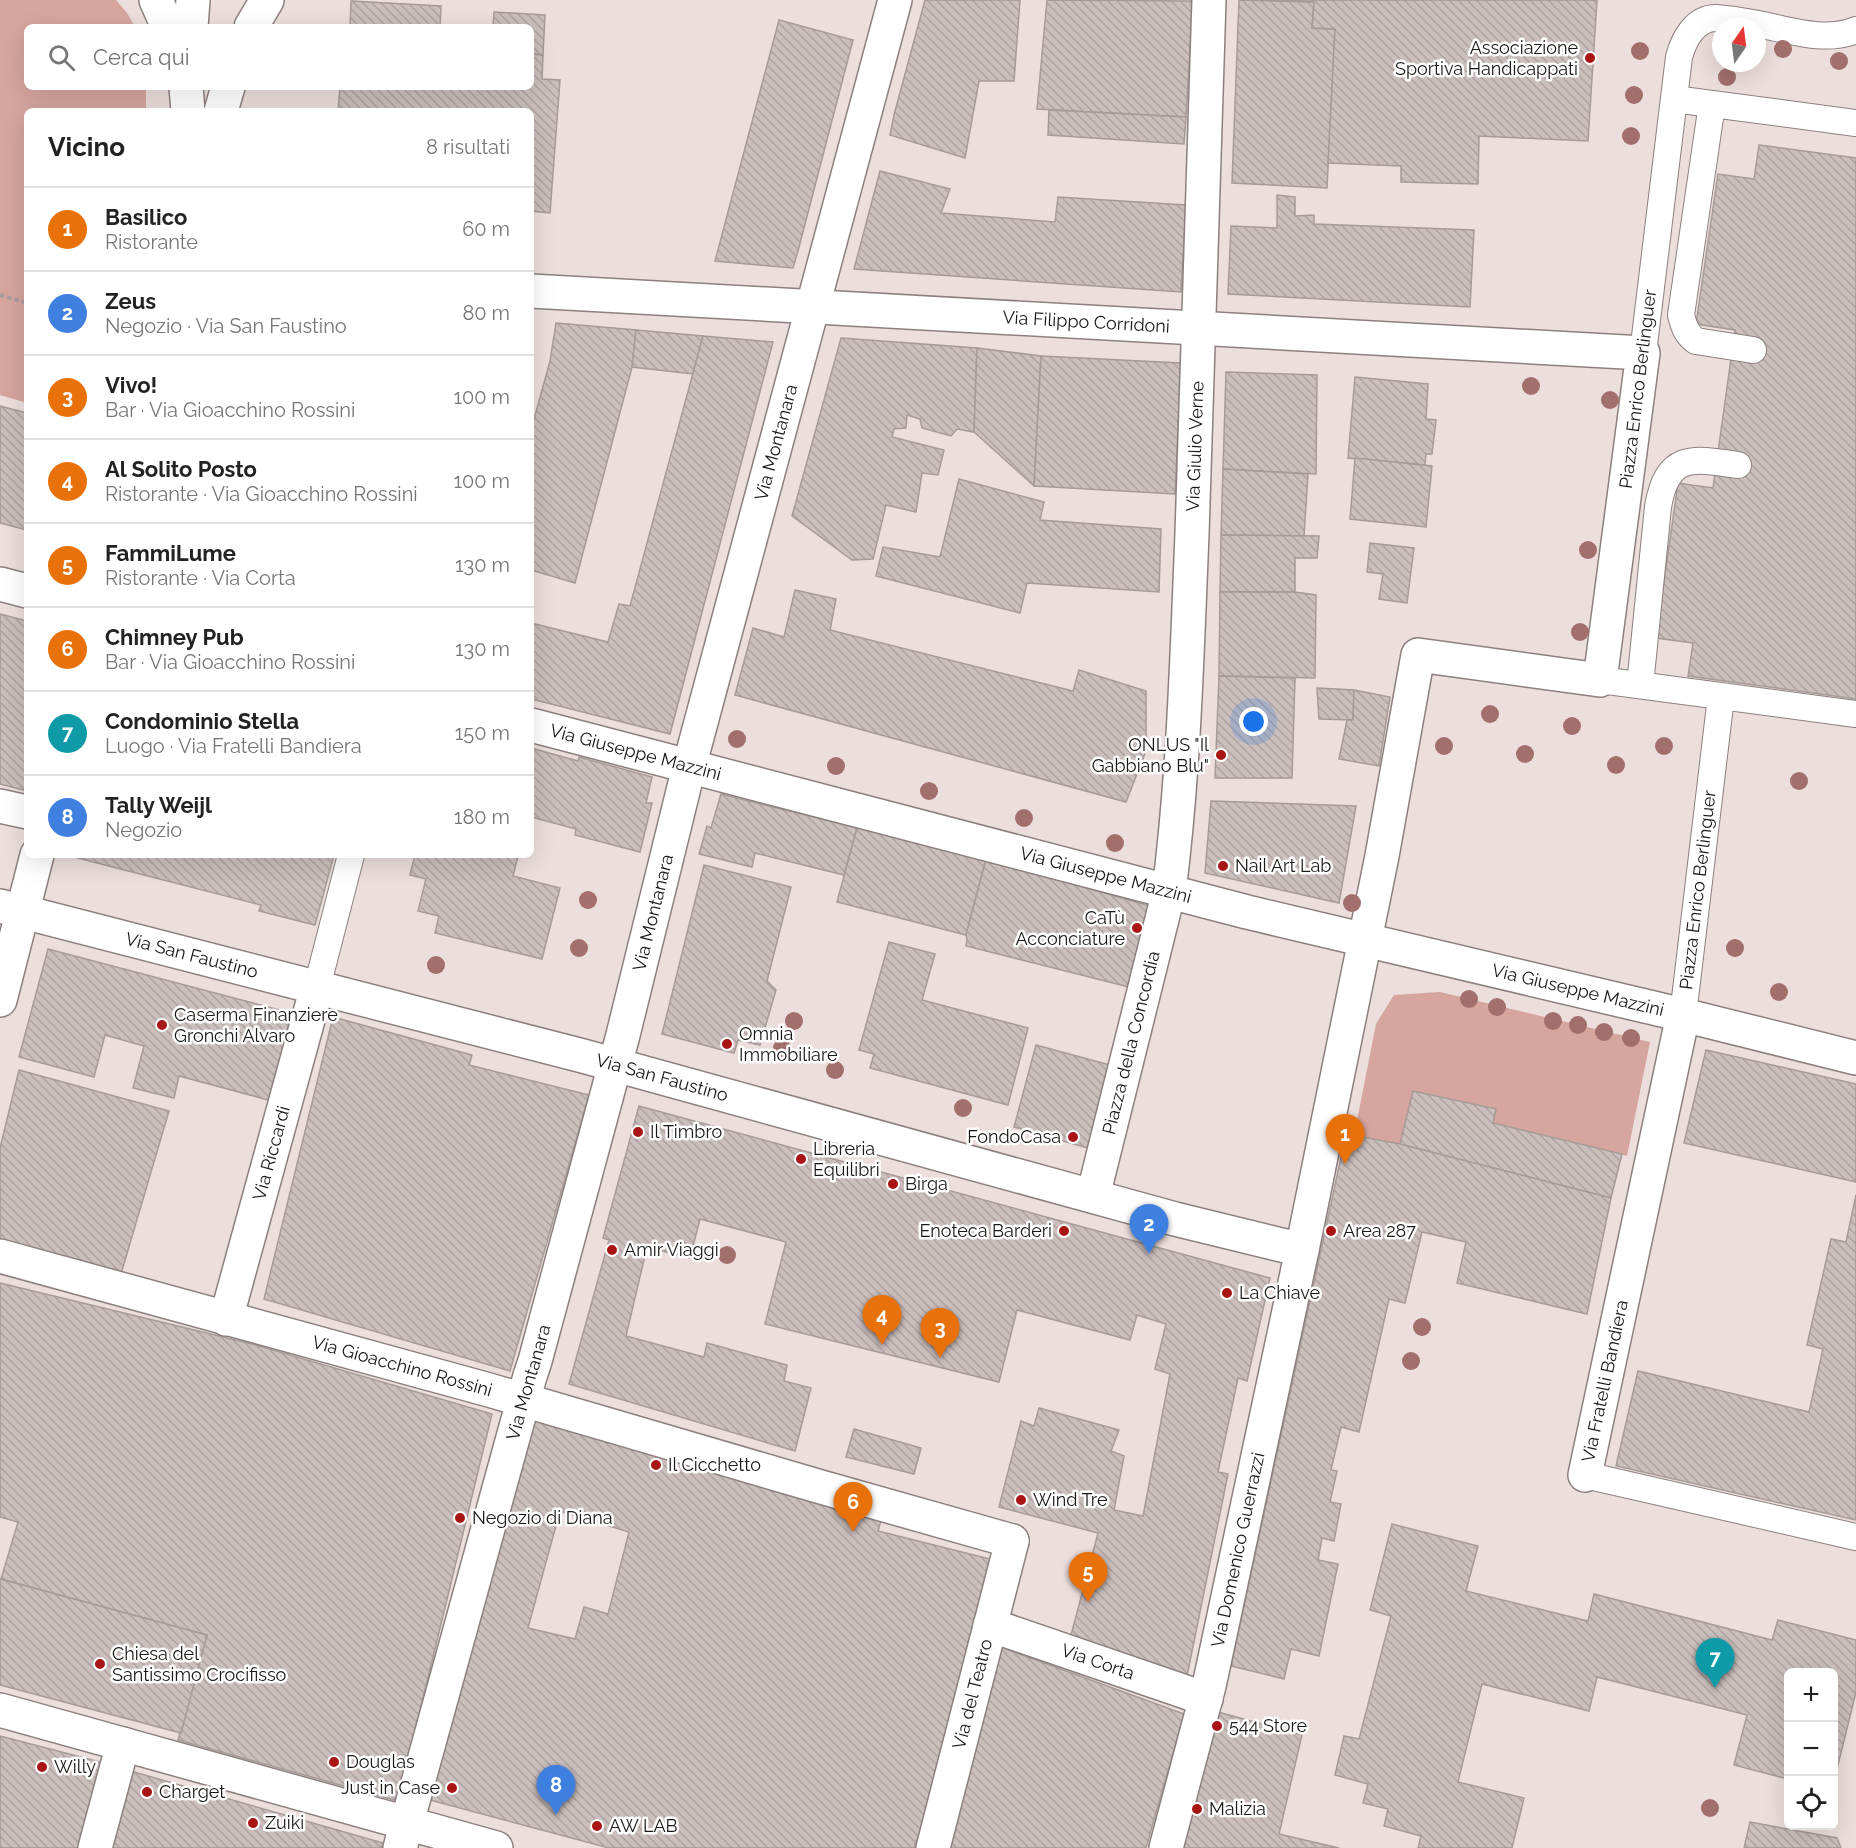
<!DOCTYPE html>
<html lang="it">
<meta charset="utf-8">
<style>
:root{--surface:#fff;--page:#f2f2f2;--text:#222;--muted:#767676;--line:#e0e0e0;--accent:#d93025}
body{margin:0;font-family:Raleway,sans-serif;background:var(--page);color:var(--text)}
.controls{position:absolute;right:18px;bottom:18px;display:grid;overflow:hidden;border-radius:9px;box-shadow:0 6px 24px #0002}
.controls button{width:54px;height:54px;display:grid;place-items:center;padding:0;border:0;border-bottom:2px solid var(--line);background:var(--surface);color:var(--text);font:30px sans-serif}
.compass{position:absolute;left:1712px;top:18px;width:54px;height:54px;border-radius:50%;background:var(--surface);box-shadow:0 6px 24px #0002;rotate:14deg}
.you{position:absolute;left:1254px;top:722px;width:21px;height:21px;margin:-15px;border:4px solid #fff;border-radius:50%;background:#1a73e8;box-shadow:0 0 0 9px #1a73e833}
.badge{display:grid;place-items:center;width:39px;height:39px;border-radius:50%;background:var(--accent);color:#fff;font-size:20px;font-weight:700}
.pin{position:absolute;translate:-50% -50px;filter:drop-shadow(0 2px 3px #0008)}
.pin::after{content:'';position:absolute;top:32px;width:21px;height:18px;background:inherit;clip-path:polygon(0 0,100% 0,50% 100%)}
.list{margin:0;padding:0;list-style:none}
h2{display:flex;justify-content:space-between;align-items:center;height:78px;margin:0;padding:0 24px;font-size:26px}
h2 small{font-size:20px;font-weight:400;color:var(--muted)}
.list li{display:grid;grid-template-columns:39px 1fr auto;gap:18px;align-items:center;box-sizing:border-box;height:84px;padding:0 24px;border-top:2px solid var(--line)}
.list b{display:block;font-size:22px;white-space:nowrap}
.list p{margin:0;font-size:20px;white-space:nowrap;color:var(--muted)}
.list em{font-size:20px;font-style:normal;color:var(--muted)}
.icon{flex:none;width:33px;height:33px;fill:none;stroke:currentColor;stroke-width:2;stroke-linecap:round;stroke-linejoin:round}
.map{position:relative;flex:none;width:1856px;height:1848px;overflow:hidden}
.search{position:absolute;background:var(--surface);box-shadow:0 6px 24px #0002;left:24px;top:24px;width:510px;height:66px;display:flex;align-items:center;gap:15px;box-sizing:border-box;padding:0 21px;border-radius:9px;color:var(--muted);font-size:22px}
.panel{position:absolute;background:var(--surface);box-shadow:0 6px 24px #0002;left:24px;top:108px;width:510px;height:750px;border-radius:9px}
.map>svg:first-child{display:block}
.green{fill:#d6a59e}
.building{fill:url(#building-back-hatch);stroke:#a69b99;stroke-width:1.5;fill-rule:evenodd}
.lines{fill:none;stroke-linecap:round;stroke-linejoin:round}
.service-casing{stroke:#8c807f;stroke-width:28}
.pedestrian-casing{stroke:#8c807f;stroke-width:36}
.minor-casing{stroke:#8c807f;stroke-width:36}
.path{stroke:#a79d9b;stroke-width:4;stroke-dasharray:4.5 3;stroke-linecap:butt}
.service{stroke:#fff;stroke-width:26}
.pedestrian{stroke:#fff;stroke-width:33}
.minor{stroke:#fff;stroke-width:33}
.tree{fill:#a26f6c}
.poi-dot{fill:#a81514;stroke:#fff;stroke-width:2}
.labels{text-anchor:middle;stroke-width:5;stroke-linejoin:round;paint-order:stroke}
.poi-label{font-size:18px;fill:#1c1717;stroke:#fff;text-anchor:start}
.street-label{font-size:18px;fill:#1c1717;stroke:#fff}
</style>
<div class="map">
<svg width="1856" height="1848" viewBox="0 0 1856 1848">
<defs>
<pattern id="building-back-hatch" width="6" height="6" patternUnits="userSpaceOnUse" patternTransform="scale(1.5)"><rect width="6" height="6" fill="#cbbfbd"/><path d="M-1 5l2 2M0 0l6 6M5-1l2 2" fill="none" stroke="#aea3a2"/></pattern>
</defs>
<rect width="100%" height="100%" fill="#ebdedc"/>
<g class="green">
<polygon points="0,0 116,0 127,13 135,27 27,27 27,87 146,87 146,111 27,111 27,403 0,395"/>
<polygon points="1440,992 1650,1042 1627,1156 1493,1123 1496,1109 1413,1091 1400,1144 1354,1136 1376,1024 1394,995"/>
</g>
<g class="building">
<polygon points="925,0 1020,0 1014,81 979,81 965,158 890,135 894,115"/>
<polygon points="1047,0 1193,1 1186,117 1037,109"/>
<polygon points="1239,0 1314,2 1312,28 1335,29 1327,188 1232,183"/>
<polygon points="1258,0 1597,0 1588,141 1479,136 1478,184 1401,182 1401,166 1328,163 1335,29 1312,28 1314,2"/>
<polygon points="351,1 441,6 440,27 350,27"/>
<polygon points="494,12 545,15 543,55 531,54 531,27 493,27"/>
<polygon points="779,20 853,40 798,251 793,268 715,261"/>
<polygon points="531,54 543,55 542,79 560,80 550,213 531,211 531,111 338,111 340,87 531,87"/>
<polygon points="1049,110 1186,117 1184,144 1048,135"/>
<polygon points="1759,145 1856,158 1856,699 1688,676 1693,643 1656,638 1678,483 1713,488 1735,330 1696,324 1718,174 1754,179"/>
<polygon points="880,171 950,189 941,213 1055,222 1058,197 1186,205 1181,292 854,269"/>
<polygon points="1277,195 1295,197 1295,216 1314,215 1314,224 1474,230 1470,307 1228,294 1231,226 1277,228"/>
<polygon points="556,323 636,330 632,367 575,583 531,570 531,430 550,361"/>
<polygon points="636,330 703,336 693,374 632,367"/>
<polygon points="703,336 773,342 670,734 531,699 531,623 608,642 619,604 630,606"/>
<polygon points="841,338 977,348 974,432 957,429 951,436 922,428 920,419 907,415 906,428 894,429 892,437 944,450 938,475 922,473 916,512 886,505 873,559 852,560 792,516"/>
<polygon points="977,348 1041,356 1034,486 974,432"/>
<polygon points="1041,356 1181,363 1175,494 1034,486"/>
<polygon points="1226,372 1317,375 1316,474 1223,469"/>
<polygon points="1355,377 1428,384 1426,419 1436,420 1432,454 1426,454 1425,465 1348,458"/>
<polygon points="0,406 27,413 27,530 0,523"/>
<polygon points="1355,458 1432,466 1426,527 1350,519"/>
<polygon points="1223,469 1308,474 1304,536 1221,535"/>
<polygon points="959,479 1044,502 1040,520 1161,529 1159,592 1027,583 1020,613 876,576 883,547 940,557"/>
<polygon points="1221,535 1319,536 1317,558 1295,558 1295,592 1220,592"/>
<polygon points="1370,543 1414,548 1407,603 1379,599 1383,574 1367,572"/>
<polygon points="795,590 836,599 830,630 1073,691 1079,670 1146,691 1146,751 1126,802 735,695 753,628 784,637"/>
<polygon points="1220,592 1295,592 1316,595 1315,678 1219,676"/>
<polygon points="0,614 27,621 27,791 0,784"/>
<polygon points="1219,676 1295,678 1292,778 1215,778"/>
<polygon points="1317,688 1354,690 1353,720 1319,719"/>
<polygon points="1354,690 1390,697 1379,766 1339,759 1347,720 1353,720"/>
<polygon points="531,748 578,761 579,757 652,777 646,803 652,803 640,852 575,835 576,829 531,817"/>
<polygon points="721,794 857,828 844,875 755,853 752,867 699,854 707,826 711,828"/>
<polygon points="1211,801 1356,806 1339,903 1205,873"/>
<polygon points="857,828 986,859 966,935 837,902"/>
<polygon points="66,855 334,855 315,925 259,911 261,905"/>
<polygon points="415,855 512,855 518,856 513,876 560,888 542,959 435,933 439,916 418,911 426,879 410,875"/>
<polygon points="986,859 1150,906 1129,987 966,946 967,939 966,935"/>
<polygon points="704,865 791,887 767,981 776,990 760,1045 738,1040 734,1053 662,1034"/>
<polygon points="889,942 935,954 922,1000 1028,1028 1008,1105 870,1068 874,1054 859,1050"/>
<polygon points="48,949 299,1015 276,1102 179,1076 174,1098 133,1088 144,1046 105,1035 94,1077 19,1057"/>
<polygon points="333,1017 472,1055 469,1065 589,1095 510,1371 264,1299"/>
<polygon points="1036,1045 1110,1065 1088,1148 1014,1127"/>
<polygon points="1706,1050 1856,1084 1856,1182 1684,1143"/>
<polygon points="19,1070 169,1111 121,1274 0,1241 0,1148"/>
<polygon points="1413,1091 1496,1109 1493,1123 1622,1154 1611,1198 1400,1144"/>
<polygon points="639,1106 1270,1278 1247,1381 1238,1378 1218,1472 1228,1474 1187,1676 1071,1635 1098,1533 999,1507 1021,1421 1034,1426 1039,1408 1119,1430 1111,1451 1124,1456 1114,1510 1143,1516 1170,1374 1155,1369 1166,1324 1137,1315 1130,1340 1017,1310 999,1382 765,1324 786,1242 700,1219 690,1258 647,1247 626,1336 704,1357 707,1343 787,1365 784,1381 811,1388 795,1451 569,1384 609,1240 603,1238"/>
<polygon points="1346,1134 1400,1144 1611,1198 1587,1314 1457,1283 1466,1242 1422,1232 1405,1303 1389,1299 1359,1432 1341,1427 1331,1470 1337,1471 1330,1502 1341,1504 1334,1541 1322,1538 1318,1560 1338,1564 1319,1656 1291,1649 1284,1679 1231,1666"/>
<polygon points="1856,1195 1856,1520 1616,1466 1638,1371 1809,1412 1823,1349 1807,1345 1831,1239 1846,1242"/>
<polygon points="0,1283 252,1344 492,1414 398,1801 178,1740 207,1635 1,1579 18,1522 0,1517"/>
<path d="M528,1418L881,1521L878,1531L994,1560L923,1844L916,1841L914,1848H609L430,1800ZM560,1511L629,1532L608,1614L584,1607L575,1639L528,1628Z"/>
<polygon points="854,1429 921,1448 914,1474 846,1457"/>
<polygon points="1392,1524 1478,1546 1466,1591 1588,1621 1594,1594 1772,1640 1778,1620 1856,1640 1856,1692 1834,1781 1834,1672 1788,1672 1788,1779 1734,1765 1747,1715 1597,1677 1589,1711 1482,1684 1458,1782 1524,1798 1512,1848 1418,1848 1421,1836 1384,1826 1388,1809 1363,1803 1368,1784 1335,1775 1344,1736 1359,1739 1391,1616 1370,1610"/>
<polygon points="0,1579 207,1635 181,1733 0,1685"/>
<polygon points="992,1644 1184,1714 1146,1848 945,1848"/>
<polygon points="1218,1712 1302,1735 1279,1834 1339,1848 1183,1848"/>
<polygon points="0,1736 104,1763 83,1848 0,1848"/>
<polygon points="127,1770 383,1843 381,1848 106,1848"/>
<polygon points="1750,1822 1837,1838 1841,1848 1744,1848"/>
</g>
<g class="lines">
<defs>
<g id="service">
<polyline points="1674,99 1856,123"/>
<path d="M1712,104L1681,315C1684,326 1686,334 1696,341L1753,350"/>
<path d="M1643,353L1679,57C1684,39 1695,18 1716,18C1730,19 1744,21 1758,24C1789,30 1825,43 1856,30"/>
<polyline points="1600,680 1856,714"/>
<path d="M1640,685L1658,507C1667,453 1692,458 1738,465"/>
<polyline points="317,987 351,855"/>
<path id="s1" d="M1683,1015L1721,697"/>
<polyline points="1585,1475 1856,1537"/>
</g>
<g id="pedestrian">
<polyline points="0,1710 496,1848"/>
<path id="s2" d="M933,1848L1012,1541"/>
</g>
<g id="minor">
<polyline points="156,0 168,27"/>
<polyline points="191,27 193,0"/>
<polyline points="251,27 267,0"/>
<polyline points="186,87 188,111"/>
<polyline points="221,111 228,87"/>
<path id="s3" d="M531,291L1643,353L1600,680L1418,655L1382,856L1302,1250L1209,1686L1166,1848"/>
<polyline points="0,584 27,591"/>
<path id="s4" d="M531,725L1247,912L1683,1015L1856,1058"/>
<polyline points="0,806 27,812"/>
<path id="s5" d="M0,906L583,1056L1175,1219L1302,1250"/>
<polyline points="0,1000 37,855"/>
<path id="s6" d="M1093,1196L1169,891C1184,773 1187,653 1192,534C1199,356 1204,178 1209,0"/>
<path id="s7" d="M0,1256L489,1390L821,1487L1012,1541"/>
<path id="s8" d="M226,1319L317,987"/>
<path id="s9" d="M1585,1475L1683,1015"/>
<path id="s10" d="M990,1625L1206,1699"/>
<polyline points="95,1848 123,1744"/>
<path id="s11" d="M400,1848L530,1376L535,1361L623,1035L689,767L895,0"/>
</g>
</defs>
<use href="#service" class="service-casing"/>
<use href="#pedestrian" class="pedestrian-casing"/>
<use href="#minor" class="minor-casing"/>
<polyline class="path" points="0,295 27,303"/>
<use href="#service" class="service"/>
<use href="#pedestrian" class="pedestrian"/>
<use href="#minor" class="minor"/>
</g>
<g class="tree">
<circle cx="1783" cy="49" r="9"/>
<circle cx="1640" cy="51" r="9"/>
<circle cx="1839" cy="61" r="9"/>
<circle cx="1727" cy="77" r="9"/>
<circle cx="1634" cy="95" r="9"/>
<circle cx="1631" cy="136" r="9"/>
<circle cx="1531" cy="386" r="9"/>
<circle cx="1610" cy="400" r="9"/>
<circle cx="1588" cy="550" r="9"/>
<circle cx="1580" cy="632" r="9"/>
<circle cx="1490" cy="714" r="9"/>
<circle cx="1572" cy="726" r="9"/>
<circle cx="737" cy="739" r="9"/>
<circle cx="1444" cy="746" r="9"/>
<circle cx="1664" cy="746" r="9"/>
<circle cx="1525" cy="754" r="9"/>
<circle cx="1616" cy="765" r="9"/>
<circle cx="836" cy="766" r="9"/>
<circle cx="1799" cy="781" r="9"/>
<circle cx="929" cy="791" r="9"/>
<circle cx="1024" cy="818" r="9"/>
<circle cx="1115" cy="843" r="9"/>
<circle cx="588" cy="900" r="9"/>
<circle cx="1352" cy="903" r="9"/>
<circle cx="579" cy="948" r="9"/>
<circle cx="1735" cy="948" r="9"/>
<circle cx="436" cy="965" r="9"/>
<circle cx="1779" cy="992" r="9"/>
<circle cx="1469" cy="999" r="9"/>
<circle cx="1497" cy="1007" r="9"/>
<circle cx="794" cy="1021" r="9"/>
<circle cx="1553" cy="1021" r="9"/>
<circle cx="1578" cy="1025" r="9"/>
<circle cx="1604" cy="1032" r="9"/>
<circle cx="1631" cy="1038" r="9"/>
<circle cx="782" cy="1048" r="9"/>
<circle cx="835" cy="1070" r="9"/>
<circle cx="963" cy="1108" r="9"/>
<circle cx="727" cy="1255" r="9"/>
<circle cx="1422" cy="1327" r="9"/>
<circle cx="1411" cy="1361" r="9"/>
<circle cx="1710" cy="1808" r="9"/>
</g>
<g class="poi-dot">
<circle cx="1590" cy="58" r="6"/>
<circle cx="1221" cy="755" r="6"/>
<circle cx="1223" cy="866" r="6"/>
<circle cx="1137" cy="928" r="6"/>
<circle cx="162" cy="1025" r="6"/>
<circle cx="727" cy="1044" r="6"/>
<circle cx="638" cy="1132" r="6"/>
<circle cx="1073" cy="1137" r="6"/>
<circle cx="801" cy="1159" r="6"/>
<circle cx="893" cy="1184" r="6"/>
<circle cx="1064" cy="1231" r="6"/>
<circle cx="1331" cy="1231" r="6"/>
<circle cx="612" cy="1250" r="6"/>
<circle cx="1227" cy="1293" r="6"/>
<circle cx="656" cy="1465" r="6"/>
<circle cx="1021" cy="1500" r="6"/>
<circle cx="460" cy="1518" r="6"/>
<circle cx="100" cy="1664" r="6"/>
<circle cx="1217" cy="1726" r="6"/>
<circle cx="334" cy="1762" r="6"/>
<circle cx="42" cy="1767" r="6"/>
<circle cx="452" cy="1788" r="6"/>
<circle cx="147" cy="1792" r="6"/>
<circle cx="1197" cy="1809" r="6"/>
<circle cx="253" cy="1823" r="6"/>
<circle cx="597" cy="1826" r="6"/>
</g>
<g class="labels">
<g class="poi-label">
<text x="1578" y="54" text-anchor="end">Associazione<tspan x="1578" dy="21">Sportiva Handicappati</tspan></text>
<text x="1209" y="751" text-anchor="end">ONLUS "Il<tspan x="1209" dy="21">Gabbiano Blu"</tspan></text>
<text x="1235" y="872">Nail Art Lab</text>
<text x="1125" y="924" text-anchor="end">CaTù<tspan x="1125" dy="21">Acconciature</tspan></text>
<text x="174" y="1021">Caserma Finanziere<tspan x="174" dy="21">Gronchi Alvaro</tspan></text>
<text x="739" y="1040">Omnia<tspan x="739" dy="21">Immobiliare</tspan></text>
<text x="650" y="1138">Il Timbro</text>
<text x="1061" y="1143" text-anchor="end">FondoCasa</text>
<text x="813" y="1155">Libreria<tspan x="813" dy="21">Equilibri</tspan></text>
<text x="905" y="1190">Birga</text>
<text x="1052" y="1237" text-anchor="end">Enoteca Barderi</text>
<text x="1343" y="1237">Area 287</text>
<text x="624" y="1256">Amir Viaggi</text>
<text x="1239" y="1299">La Chiave</text>
<text x="668" y="1471">Il Cicchetto</text>
<text x="1033" y="1506">Wind Tre</text>
<text x="472" y="1524">Negozio di Diana</text>
<text x="112" y="1660">Chiesa del<tspan x="112" dy="21">Santissimo Crocifisso</tspan></text>
<text x="1229" y="1732">544 Store</text>
<text x="346" y="1768">Douglas</text>
<text x="54" y="1773">Willy</text>
<text x="440" y="1794" text-anchor="end">Just in Case</text>
<text x="159" y="1798">Charget</text>
<text x="1209" y="1815">Malizia</text>
<text x="265" y="1829">Zuiki</text>
<text x="609" y="1832">AW LAB</text>
</g>
<g class="street-label">
<text dy="6" stroke="none"><textPath href="#s3" startOffset="556">Via Filippo Corridoni</textPath></text>
<text transform="translate(1638 389) rotate(-83)" y="6">Piazza Enrico Berlinguer</text>
<text dy="6" stroke="none"><textPath href="#s11" startOffset="1455">Via Montanara</textPath></text>
<text dy="6" stroke="none"><textPath href="#s6" startOffset="760">Via Giulio Verne</textPath></text>
<text dy="6" stroke="none"><textPath href="#s4" startOffset="108">Via Giuseppe Mazzini</textPath></text>
<text dy="6" stroke="none"><textPath href="#s4" startOffset="594">Via Giuseppe Mazzini</textPath></text>
<text dy="6" stroke="none"><textPath href="#s1" startOffset="126">Piazza Enrico Berlinguer</textPath></text>
<text dy="6" stroke="none"><textPath href="#s11" startOffset="969">Via Montanara</textPath></text>
<text dy="6" stroke="none"><textPath href="#s5" startOffset="198">Via San Faustino</textPath></text>
<text dy="6" stroke="none"><textPath href="#s4" startOffset="1080">Via Giuseppe Mazzini</textPath></text>
<text dy="6" stroke="none"><textPath href="#s6" startOffset="158">Piazza della Concordia</textPath></text>
<text dy="6" stroke="none"><textPath href="#s5" startOffset="684">Via San Faustino</textPath></text>
<text dy="6" stroke="none"><textPath href="#s8" startOffset="172">Via Riccardi</textPath></text>
<text dy="6" stroke="none"><textPath href="#s7" startOffset="417">Via Gioacchino Rossini</textPath></text>
<text dy="6" stroke="none"><textPath href="#s9" startOffset="96">Via Fratelli Bandiera</textPath></text>
<text dy="6" stroke="none"><textPath href="#s11" startOffset="483">Via Montanara</textPath></text>
<text transform="translate(1238 1550) rotate(-78)" y="6">Via Domenico Guerrazzi</text>
<text dy="6" stroke="none"><textPath href="#s10" startOffset="114">Via Corta</textPath></text>
<text dy="6" stroke="none"><textPath href="#s2" startOffset="159">Via del Teatro</textPath></text>
</g>
</g>
</svg>
<div class="controls">
<button>+</button>
<button>−</button>
<button><svg class="icon" aria-label="locate" viewBox="0 0 24 24"><circle cx="12" cy="12" r="6"/><path d="M12 2v4M12 18v4M2 12h4M18 12h4"/></svg></button>
</div>
<svg class="compass" viewBox="-18 -18 36 36"><path d="M0-13l5 13h-10z" fill="#e53935"/><path d="M0 13l5-13h-10z" fill="#767676"/></svg>
<div class="you"></div>
<div class="pin badge" style="left:1345px;top:1164px;background:#e8710a">1</div>
<div class="pin badge" style="left:1149px;top:1254px;background:#3f7fe0">2</div>
<div class="pin badge" style="left:940px;top:1358px;background:#e8710a">3</div>
<div class="pin badge" style="left:882px;top:1345px;background:#e8710a">4</div>
<div class="pin badge" style="left:1088px;top:1602px;background:#e8710a">5</div>
<div class="pin badge" style="left:853px;top:1532px;background:#e8710a">6</div>
<div class="pin badge" style="left:1715px;top:1688px;background:#0f9aa8">7</div>
<div class="pin badge" style="left:556px;top:1815px;background:#3f7fe0">8</div>
<div class="search"><svg class="icon" aria-label="search" viewBox="0 0 24 24"><circle cx="10" cy="10" r="6"/><path d="M15 15l6 6"/></svg>Cerca qui</div>
<section class="panel">
<h2>Vicino<small>8 risultati</small></h2>
<ul class="list">
<li><span class="badge" style="background:#e8710a">1</span><div><b>Basilico</b><p>Ristorante</p></div><em>60 m</em></li>
<li><span class="badge" style="background:#3f7fe0">2</span><div><b>Zeus</b><p>Negozio · Via San Faustino</p></div><em>80 m</em></li>
<li><span class="badge" style="background:#e8710a">3</span><div><b>Vivo!</b><p>Bar · Via Gioacchino Rossini</p></div><em>100 m</em></li>
<li><span class="badge" style="background:#e8710a">4</span><div><b>Al Solito Posto</b><p>Ristorante · Via Gioacchino Rossini</p></div><em>100 m</em></li>
<li><span class="badge" style="background:#e8710a">5</span><div><b>FammiLume</b><p>Ristorante · Via Corta</p></div><em>130 m</em></li>
<li><span class="badge" style="background:#e8710a">6</span><div><b>Chimney Pub</b><p>Bar · Via Gioacchino Rossini</p></div><em>130 m</em></li>
<li><span class="badge" style="background:#0f9aa8">7</span><div><b>Condominio Stella</b><p>Luogo · Via Fratelli Bandiera</p></div><em>150 m</em></li>
<li><span class="badge" style="background:#3f7fe0">8</span><div><b>Tally Weijl</b><p>Negozio</p></div><em>180 m</em></li>
</ul>
</section>
</div>
